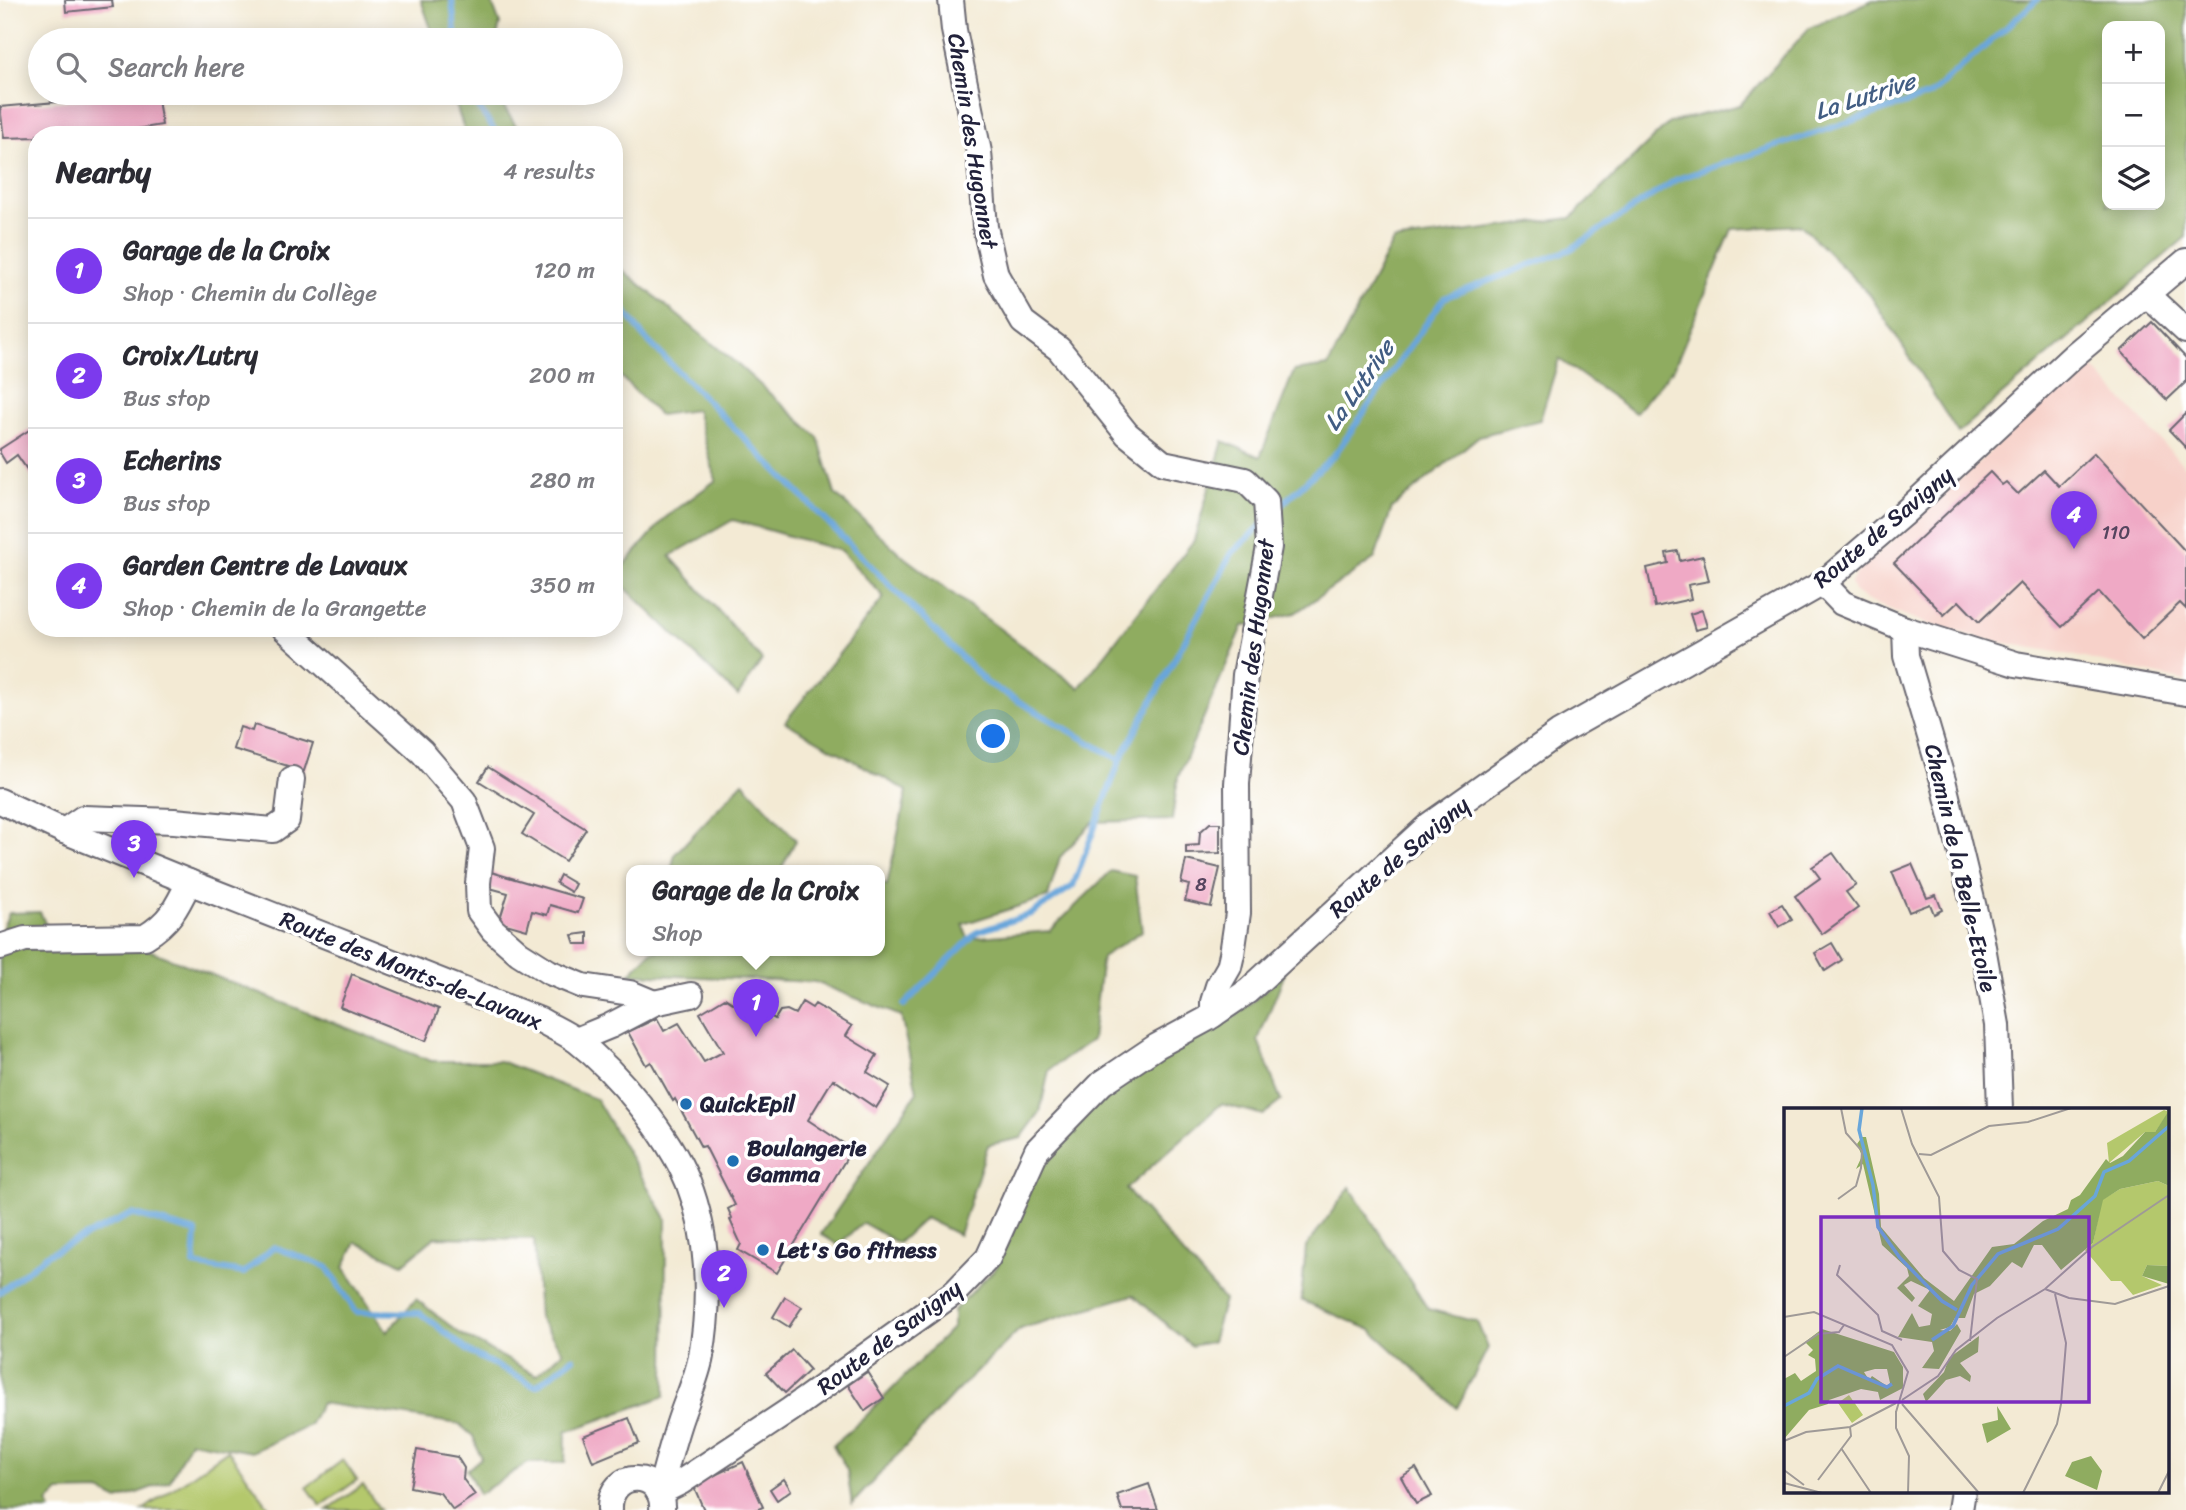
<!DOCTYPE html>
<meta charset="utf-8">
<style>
:root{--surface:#fff;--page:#f2f2f3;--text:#2b2b33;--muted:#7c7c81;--line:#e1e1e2;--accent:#7c3aed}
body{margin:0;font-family:Sriracha,sans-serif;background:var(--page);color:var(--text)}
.controls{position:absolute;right:21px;top:21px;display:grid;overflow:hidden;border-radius:14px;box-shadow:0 4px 18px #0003}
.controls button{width:63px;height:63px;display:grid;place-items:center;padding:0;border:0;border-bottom:2px solid var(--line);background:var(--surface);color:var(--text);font:35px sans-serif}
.you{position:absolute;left:994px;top:737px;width:24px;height:24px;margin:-18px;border:5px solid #fff;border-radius:50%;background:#1a73e8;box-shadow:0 0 0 10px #1a73e833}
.badge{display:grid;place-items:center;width:46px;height:46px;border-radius:50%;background:var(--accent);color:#fff;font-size:23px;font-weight:700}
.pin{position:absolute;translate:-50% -58px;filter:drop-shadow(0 2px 4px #0008)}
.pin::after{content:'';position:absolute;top:37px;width:24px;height:21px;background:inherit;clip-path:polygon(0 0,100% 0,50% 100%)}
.popup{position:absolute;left:626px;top:865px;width:259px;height:91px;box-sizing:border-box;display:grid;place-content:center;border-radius:14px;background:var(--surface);filter:drop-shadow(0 2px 5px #0005);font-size:23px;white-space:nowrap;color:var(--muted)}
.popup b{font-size:26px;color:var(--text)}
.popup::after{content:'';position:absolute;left:50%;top:100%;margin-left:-14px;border:14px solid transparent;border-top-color:var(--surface)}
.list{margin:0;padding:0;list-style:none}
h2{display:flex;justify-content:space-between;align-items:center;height:91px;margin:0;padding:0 28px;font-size:30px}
h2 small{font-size:23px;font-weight:400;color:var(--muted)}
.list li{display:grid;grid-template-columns:46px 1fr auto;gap:21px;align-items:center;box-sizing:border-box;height:105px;padding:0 28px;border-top:2px solid var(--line)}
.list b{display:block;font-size:26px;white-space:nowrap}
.list p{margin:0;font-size:23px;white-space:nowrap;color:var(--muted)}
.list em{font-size:23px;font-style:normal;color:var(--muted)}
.icon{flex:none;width:38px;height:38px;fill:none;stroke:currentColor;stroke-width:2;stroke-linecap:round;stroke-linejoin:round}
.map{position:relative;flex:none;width:2186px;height:1510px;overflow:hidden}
.search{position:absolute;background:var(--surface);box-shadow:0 4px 18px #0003;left:28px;top:28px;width:595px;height:77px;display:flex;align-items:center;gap:18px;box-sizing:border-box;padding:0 24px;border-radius:38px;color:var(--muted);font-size:26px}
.panel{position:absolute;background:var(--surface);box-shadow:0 4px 18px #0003;left:28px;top:126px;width:595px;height:511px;border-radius:28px}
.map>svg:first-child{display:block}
.built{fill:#f7d1c9}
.green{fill:#b4c86c;stroke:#6b7554;stroke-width:2}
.forest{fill:#8fac60;stroke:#58674e;stroke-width:2;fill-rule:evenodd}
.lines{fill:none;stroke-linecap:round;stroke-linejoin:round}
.stream{stroke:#69a6da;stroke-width:6}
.building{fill:#efa9c5}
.minor-casing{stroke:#6b6871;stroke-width:28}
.minor{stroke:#fff;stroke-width:24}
.poi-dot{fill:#1f6fb2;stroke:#fff;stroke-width:2.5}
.labels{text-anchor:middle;stroke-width:7;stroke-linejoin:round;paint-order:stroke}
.number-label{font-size:19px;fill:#55445e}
.street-label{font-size:23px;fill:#22223b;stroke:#fff}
.poi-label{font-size:23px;font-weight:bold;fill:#22223b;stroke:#fff;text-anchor:start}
.water-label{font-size:24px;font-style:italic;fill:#425d83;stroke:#fff}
.inset-river{fill:none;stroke:#69a6da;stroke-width:3.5}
.inset-road{fill:none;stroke:#9f9a97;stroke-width:2}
.view{fill:#7b2cbf;fill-opacity:0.15;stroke:#7b2cbf;stroke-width:3.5}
.inset-edge{fill:none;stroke:#22223b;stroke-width:3.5}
</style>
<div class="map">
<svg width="2186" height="1510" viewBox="0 0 2186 1510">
<rect width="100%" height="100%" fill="#fff"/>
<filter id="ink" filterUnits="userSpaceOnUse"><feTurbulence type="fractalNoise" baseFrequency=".0143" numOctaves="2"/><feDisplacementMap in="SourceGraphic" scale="14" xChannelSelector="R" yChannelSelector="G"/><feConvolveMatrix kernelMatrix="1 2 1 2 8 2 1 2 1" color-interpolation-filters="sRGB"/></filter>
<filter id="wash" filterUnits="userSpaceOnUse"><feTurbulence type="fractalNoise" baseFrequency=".00686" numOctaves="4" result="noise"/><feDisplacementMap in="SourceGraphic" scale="28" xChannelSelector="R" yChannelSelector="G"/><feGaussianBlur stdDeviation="1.57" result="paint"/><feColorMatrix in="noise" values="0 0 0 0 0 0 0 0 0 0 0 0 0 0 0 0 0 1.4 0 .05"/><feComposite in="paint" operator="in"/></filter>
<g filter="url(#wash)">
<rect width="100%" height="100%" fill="#f3ead4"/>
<polygon class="built" points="2088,357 2095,370 2186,468 2186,681 2062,653 1990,640 1928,624 1868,601 1854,591 1851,583 1855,575 1976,465"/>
<g class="green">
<polygon points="228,1450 271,1510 143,1510"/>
<polygon points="343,1460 357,1480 321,1506 307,1487"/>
<polygon points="363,1485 380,1510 327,1510"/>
</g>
<g class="forest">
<polygon points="421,0 491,0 500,24 496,40 435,40"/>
<path d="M1873,0H2186V237L1958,433L1870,295L1801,225L1732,229L1674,368L1635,413L1559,359L1540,420L1479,436L1392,508L1375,558L1295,613L1243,626L1178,777L1172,820L1093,822L1060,857L1048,897L963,924L968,938L1050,931L1111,871L1135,876L1142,931L1102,957L1092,1040L1049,1070L1040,1112L1021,1138L988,1145L959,1235L925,1218L898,1243L863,1223L838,1245L821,1234L917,1092L901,1016L815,982L629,974L652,951H880V882L887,885L907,791L785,722L884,597L841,551L733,520L670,556L762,660L738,696L614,577L665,518L716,480L696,410L659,415L614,370V263L737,364L818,437L835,494L905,558L1079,688L1194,540L1223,441L1260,457L1294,371L1328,366L1393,241L1571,218L1669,123L1740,105L1809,28ZM2107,26H2160V205H2107Z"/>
<polygon points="452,93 495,93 522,135 466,135"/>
<polygon points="743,782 796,840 780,871 671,871 675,854"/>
<path d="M40,912L54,943H131L431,1061H500L596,1099L666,1218L665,1396L566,1432L565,1463H528L479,1494L467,1470L481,1458L473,1436L459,1424L321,1403L309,1425L252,1452L190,1441L170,1481L118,1500L100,1491L59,1492L48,1503L51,1510H0V934L9,913ZM435,1237L534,1239L539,1318L563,1352L536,1375L462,1335L416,1299L387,1332L344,1267L356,1242L403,1264Z"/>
<polygon points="1285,973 1258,1040 1281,1101 1263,1115 1221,1104 1126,1189 1224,1300 1212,1342 1191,1346 1133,1295 1020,1329 955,1393 852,1504 847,1470 833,1445 863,1419 953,1327 953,1311 997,1267 1045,1152 1123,1078 1236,1016"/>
<polygon points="1350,1187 1428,1309 1477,1322 1488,1348 1457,1408 1371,1330 1301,1300 1306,1247"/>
</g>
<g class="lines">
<g class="stream">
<polyline points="452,0 456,40"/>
<polyline points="468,93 498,135"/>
<polyline points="614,296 644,337 987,683 1120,760"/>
<polyline points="1274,512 1335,454 1444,298 1571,249 1677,179 1930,95 2037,0"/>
<polyline points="904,1005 977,932 1031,914 1073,886 1120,760 1232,553 1262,525"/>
<polyline points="0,1292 48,1254 132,1214 196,1232 194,1265 244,1273 274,1247 327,1267 356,1312 420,1313 471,1353 536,1386 573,1358"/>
</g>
</g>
<g id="blocks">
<g class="building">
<polygon points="65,0 112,0 113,7 66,12"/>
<polygon points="101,93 157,93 162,125 100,135 37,135 37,137 4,138 0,107 102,98"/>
<polygon points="2152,322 2186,358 2186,382 2167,400 2121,351"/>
<polygon points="2186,413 2186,448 2169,430"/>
<polygon points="37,425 37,484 17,455 6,463 0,453 0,449"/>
<polygon points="2094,453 2186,552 2186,609 2180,603 2142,639 2099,592 2062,627 2020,583 1979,622 1959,601 1944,615 1894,563 1990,472 2002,485 2006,482 2018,494 2044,470 2059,486"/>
<polygon points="1678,551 1680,561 1703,556 1709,581 1688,585 1691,599 1655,607 1647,568 1668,563 1666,553"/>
<polygon points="1702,610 1707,627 1695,630 1690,614"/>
<polygon points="254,725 313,743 304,771 233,749 240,727 252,731"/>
<polygon points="488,767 586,829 565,861 522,834 534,815 479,781"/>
<polygon points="1210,823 1220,823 1220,853 1186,854 1186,846 1199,845 1200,832"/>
<polygon points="1833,853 1856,885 1846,892 1858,908 1822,934 1795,896 1820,878 1812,867"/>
<polygon points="1186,860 1220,868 1211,907 1185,901 1189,885 1181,883"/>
<polygon points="1912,864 1927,898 1936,895 1942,910 1934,914 1930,904 1909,912 1892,872"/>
<polygon points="491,872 583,899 578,913 550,905 547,915 532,911 527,930 499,922 508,893 486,887"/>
<polygon points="560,875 575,884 571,892 556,883"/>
<polygon points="1782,904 1792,920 1779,927 1770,911"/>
<polygon points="588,933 588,944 575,944 572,935"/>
<polygon points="1832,943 1842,960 1825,971 1815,953"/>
<polygon points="352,974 439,1009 426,1041 340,1007"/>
<polygon points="725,998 753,1016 758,1008 775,1019 780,1011 787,1010 795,1014 802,1002 812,1008 815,1004 852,1026 846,1036 877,1055 867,1072 890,1086 876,1108 833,1079 808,1120 852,1149 777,1273 738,1250 741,1244 730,1220 732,1218 728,1209 735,1205 705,1146 701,1147 675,1099 673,1101 651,1062 646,1065 628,1032 657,1018 664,1031 679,1023 704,1062 723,1052 700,1013"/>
<polygon points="785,1297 802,1307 789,1327 773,1317"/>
<polygon points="792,1350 810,1370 785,1393 766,1373"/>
<polygon points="867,1372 884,1398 865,1411 848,1385"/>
<polygon points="629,1418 639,1443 593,1462 583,1436"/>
<polygon points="417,1450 457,1457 464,1468 463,1479 475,1495 453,1510 440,1493 410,1487"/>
<polygon points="743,1462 763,1507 756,1510 704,1510 693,1485"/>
<polygon points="1416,1468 1432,1496 1416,1504 1401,1477"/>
<polygon points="784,1479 791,1490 777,1500 770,1489"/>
<polygon points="1149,1484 1158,1510 1122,1510 1117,1495"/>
</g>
</g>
</g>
<g filter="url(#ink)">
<use href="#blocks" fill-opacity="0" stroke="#6b6871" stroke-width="2"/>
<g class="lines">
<defs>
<g id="minor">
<polyline points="951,0 954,30 979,152 985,227 996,275 1023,322 1059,349 1127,434 1163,463 1245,480 1266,501 1269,547 1245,675 1237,784 1238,913 1232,954 1229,967 1218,986 1213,1002 1213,1015"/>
<polyline points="2147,295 2186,331"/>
<polyline points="1823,583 1842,603 1905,629 2016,664 2186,693"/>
<polyline points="284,628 422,752 464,801 482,848 478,883 479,911 493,930 519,953 549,972 583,986 630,993 654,1003"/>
<polyline points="1905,629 1906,656 1944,784 1982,941 1997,1025 2000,1109"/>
<path d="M0,801L64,831L199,886L540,1020C552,1027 566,1033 577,1041C618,1073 668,1134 688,1182C709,1236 711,1300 701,1356C697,1379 685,1403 678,1426C671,1448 665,1471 659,1493"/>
<polyline points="64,831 83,818 174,821 273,830 287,820 292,779"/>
<path d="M0,947L25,939L145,937C170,922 177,907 189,882"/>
<polyline points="576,1040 610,1026 654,1003 691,995"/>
<polyline points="659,1493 681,1482 790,1410 955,1292 988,1258 1037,1150 1102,1083 1157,1046 1207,1019 1248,991 1429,825 1559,733 1823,583 1902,515 2073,356 2186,261"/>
<path d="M610,1510C608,1468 665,1469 662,1510"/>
<polyline points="1960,1510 1963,1491"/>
</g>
</defs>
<use href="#minor" class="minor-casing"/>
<use href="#minor" class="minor"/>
</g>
</g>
<g class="poi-dot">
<circle cx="686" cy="1104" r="7"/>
<circle cx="733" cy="1161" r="7"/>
<circle cx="763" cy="1250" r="7"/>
</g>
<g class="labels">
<g class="number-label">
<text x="2116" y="539">110</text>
<text x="1201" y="891">8</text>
</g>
<g class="street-label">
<text transform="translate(973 141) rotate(81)" y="8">Chemin des Hugonnet</text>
<text transform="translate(1883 527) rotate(-40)" y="8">Route de Savigny</text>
<text transform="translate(1253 647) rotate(-83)" y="8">Chemin des Hugonnet</text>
<text transform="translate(1399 857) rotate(-40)" y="8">Route de Savigny</text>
<text transform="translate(1961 868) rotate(77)" y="8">Chemin de la Belle-Etoile</text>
<text transform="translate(411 970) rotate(22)" y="8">Route des Monts-de-Lavaux</text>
<text transform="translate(889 1337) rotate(-37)" y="8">Route de Savigny</text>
</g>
<g class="poi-label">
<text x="700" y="1112">QuickEpil</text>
<text x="747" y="1156">Boulangerie<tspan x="747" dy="26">Gamma</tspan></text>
<text x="777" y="1258">Let's Go fitness</text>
</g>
<g class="water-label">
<text transform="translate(1865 96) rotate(-18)" y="8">La Lutrive</text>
<text transform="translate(1359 385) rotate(-55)" y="8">La Lutrive</text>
</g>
</g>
<g transform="translate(1784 1108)">
<rect width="385" height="385" fill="#f3ead4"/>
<path d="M380,2L385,4L371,24H361L325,55L323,35ZM374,73L385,78V158L363,157L358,168L378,177L349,187L337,173H327L301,142L309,135L318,92L336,81ZM65,287L79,307L68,315L54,295Z" fill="#b4c86c"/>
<path d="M381,0H385V78L374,73L336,81L319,92L309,135L277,162L258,137H250L238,160L228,154L206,178L190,186L181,210H171L166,219L156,222L166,223L173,216L177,223L155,261L138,260L150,243L148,234L114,229L128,205L135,219L146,217L148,206L134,198L146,182L127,173L120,177L131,190L128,194L113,180L125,168L123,160L98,137L79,56L72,61L78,48L73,36L78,29H82L95,86L97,119L140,170L170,193L208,139L230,136L259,113L284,101L287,92L296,87L322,51L326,55L339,48L361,24H371L384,4ZM363,157L385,158V176L358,168ZM38,221L110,244L119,259V280L96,292L94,284L77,281L45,292L44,296L25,302L0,331V271L11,265L17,273L32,263L31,251L24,247L29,242L21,234ZM91,261H103L106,275L103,278L88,268L85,272L80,264ZM195,228L194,244L176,255L187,268L186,274L176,268L162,272L142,294L139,286L160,264L165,250ZM213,298L227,321L203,335L198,316L214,312ZM307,348L318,363L313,382L281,368L288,354Z" fill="#8fac60" fill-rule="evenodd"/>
<path class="inset-river" d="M78,0L75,22L89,77L94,119L116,150L158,193L173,202M148,232L169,218L188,177L214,146L274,121L311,88L320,64L345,53L385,18M0,298L25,285L33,271L54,258L103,279L108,276"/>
<path class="inset-road" d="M117,0L128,36L155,89L159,143L175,162L193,171L186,233M135,46L147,47L205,18L244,14L287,0M54,91L72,78L77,60L78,43L62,25L57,0M56,157L53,167L94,207L98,223L118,232M261,181L285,190L331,196L385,178M0,209L30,204L108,237L124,264L112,304M0,249L34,226L55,224L60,217M118,292L154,268L172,242L213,210L261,181L308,139L385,87M118,296L195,385M112,303V320L125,348L124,385M0,333L22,324L66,319L112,295M57,340L87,385M0,362L20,377M34,372L67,328L66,319M0,375L38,385M239,385L273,316L277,296L282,235L271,186M374,385L385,363"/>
<path class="view" d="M37,109H305V294H37Z"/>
<rect width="385" height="385" class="inset-edge"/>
</g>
</svg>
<div class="controls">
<button>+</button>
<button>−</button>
<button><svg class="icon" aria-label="layers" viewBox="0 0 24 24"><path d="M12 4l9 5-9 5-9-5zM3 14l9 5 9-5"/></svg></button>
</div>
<div class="you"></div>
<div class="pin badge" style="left:756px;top:1037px">1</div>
<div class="popup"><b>Garage de la Croix</b>Shop</div>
<div class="pin badge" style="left:724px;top:1308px">2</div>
<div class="pin badge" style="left:134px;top:878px">3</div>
<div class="pin badge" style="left:2074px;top:549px">4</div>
<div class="search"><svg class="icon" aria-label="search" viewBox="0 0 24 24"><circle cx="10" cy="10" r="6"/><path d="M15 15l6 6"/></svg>Search here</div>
<section class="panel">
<h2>Nearby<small>4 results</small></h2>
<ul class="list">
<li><span class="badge">1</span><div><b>Garage de la Croix</b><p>Shop · Chemin du Collège</p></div><em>120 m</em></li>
<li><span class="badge">2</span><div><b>Croix/Lutry</b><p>Bus stop</p></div><em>200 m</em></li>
<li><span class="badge">3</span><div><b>Echerins</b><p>Bus stop</p></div><em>280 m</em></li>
<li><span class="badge">4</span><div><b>Garden Centre de Lavaux</b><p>Shop · Chemin de la Grangette</p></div><em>350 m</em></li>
</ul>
</section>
</div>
